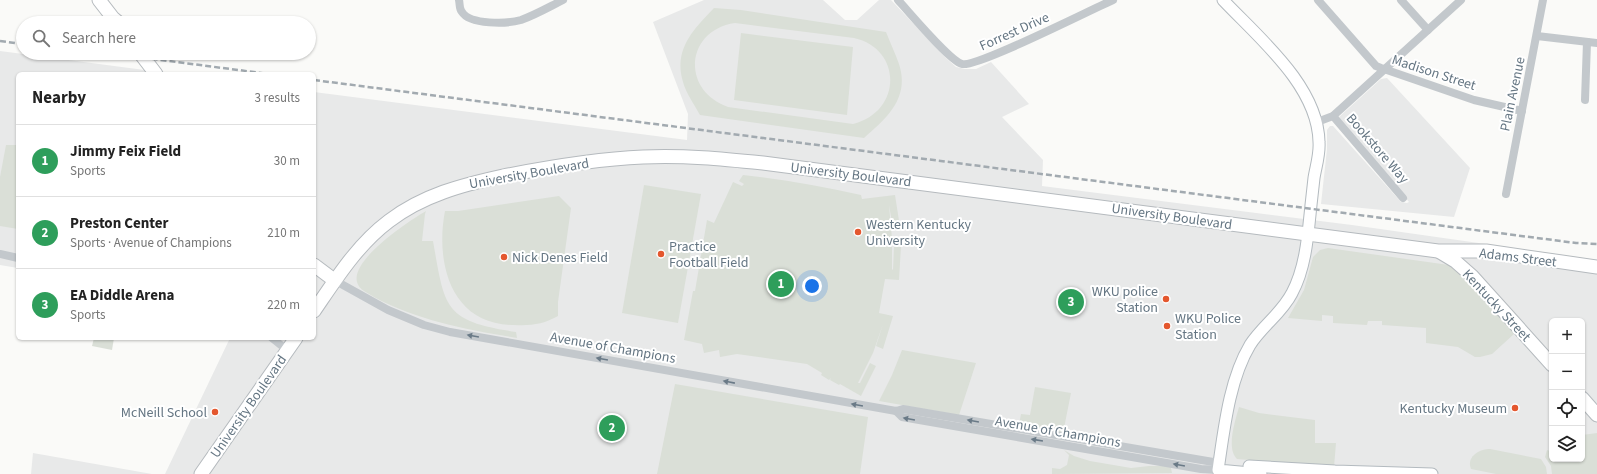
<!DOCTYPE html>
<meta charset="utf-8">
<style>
:root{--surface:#fff;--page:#f6f6f6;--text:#222;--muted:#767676;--line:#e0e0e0;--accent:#111827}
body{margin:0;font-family:"Source Sans 3",sans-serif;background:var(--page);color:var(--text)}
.controls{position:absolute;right:12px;bottom:12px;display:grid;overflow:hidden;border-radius:6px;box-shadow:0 1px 3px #0004}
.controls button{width:36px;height:36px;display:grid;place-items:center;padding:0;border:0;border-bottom:1px solid var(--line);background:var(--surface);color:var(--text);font:20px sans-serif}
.you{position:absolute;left:812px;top:286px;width:14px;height:14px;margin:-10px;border:3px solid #fff;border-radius:50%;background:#1a73e8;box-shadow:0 0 0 6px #1a73e833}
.badge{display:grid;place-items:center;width:26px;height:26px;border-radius:50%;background:var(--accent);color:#fff;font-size:13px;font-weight:700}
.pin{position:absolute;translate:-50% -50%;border:2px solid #fff;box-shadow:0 1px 4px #0006}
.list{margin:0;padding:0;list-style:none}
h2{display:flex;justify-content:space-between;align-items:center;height:52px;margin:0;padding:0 16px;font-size:17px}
h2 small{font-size:13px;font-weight:400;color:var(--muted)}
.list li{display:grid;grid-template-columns:26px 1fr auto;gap:12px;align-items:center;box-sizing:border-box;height:72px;padding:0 16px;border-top:1px solid var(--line)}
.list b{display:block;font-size:15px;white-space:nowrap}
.list p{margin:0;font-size:13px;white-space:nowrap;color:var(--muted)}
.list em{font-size:13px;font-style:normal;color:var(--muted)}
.icon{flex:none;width:22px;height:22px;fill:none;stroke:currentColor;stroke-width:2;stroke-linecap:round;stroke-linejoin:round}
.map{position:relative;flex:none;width:1597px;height:474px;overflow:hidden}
.search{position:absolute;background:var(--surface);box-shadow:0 1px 3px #0004;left:16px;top:16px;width:300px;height:44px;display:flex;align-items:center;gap:10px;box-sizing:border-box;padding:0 14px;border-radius:22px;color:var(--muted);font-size:15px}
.panel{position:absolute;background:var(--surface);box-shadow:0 1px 3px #0004;left:16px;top:72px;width:300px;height:268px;border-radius:6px}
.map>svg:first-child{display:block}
.built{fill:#e8e9e9;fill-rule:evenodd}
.green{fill:#dadfd7;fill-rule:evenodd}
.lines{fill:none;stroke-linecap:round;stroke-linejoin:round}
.secondary-casing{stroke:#b3babf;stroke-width:13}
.primary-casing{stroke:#b5babe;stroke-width:15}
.street{stroke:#c3c8cc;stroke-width:8}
.secondary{stroke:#fff;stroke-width:11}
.primary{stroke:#fff;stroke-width:13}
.rail{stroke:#a2aab0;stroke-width:2.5;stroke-dasharray:6 3;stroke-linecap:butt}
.oneway{fill:#6a7a87}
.poi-dot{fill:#e4572e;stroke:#fff;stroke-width:1.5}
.labels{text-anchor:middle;stroke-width:4;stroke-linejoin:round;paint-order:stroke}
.street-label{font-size:14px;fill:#657683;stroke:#fff}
.poi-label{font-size:14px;fill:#657683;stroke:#fff;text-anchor:start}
</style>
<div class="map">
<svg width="1597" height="474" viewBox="0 0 1597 474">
<rect width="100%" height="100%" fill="#fafaf8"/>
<g class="built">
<path d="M704,0H823L845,20H857L879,0H891L946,58L956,67L965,69H976L991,62L1029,104L1002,117L1043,160L1042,186L1352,225L1597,260V474H165L230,338H314V92L687,140L688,114L653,22ZM1552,321H1582V459H1552Z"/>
<polygon points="0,51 175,74 18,74 18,268 0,265"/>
<polygon points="1387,78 1470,168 1454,217 1321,204 1327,149 1327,130 1330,126 1333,126 1401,202 1407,203 1409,202 1340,119 1339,117 1381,79"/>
<polygon points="33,453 152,474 31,474"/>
</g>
<g class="green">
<path d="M714,8L741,10L886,32C890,42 895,53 899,64C910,98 887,118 864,138L700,115C694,104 686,93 683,82C673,49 694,29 714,8ZM735,23L854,38C903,49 902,112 853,124L728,107C680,90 686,30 735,23Z"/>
<polygon points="741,33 853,47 847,115 734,100"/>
<polygon points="6,145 18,145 18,229 0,226 0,177"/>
<path d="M743,175C782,179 822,186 861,195L862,199L895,195L900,227L893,228L889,205L892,239V269L893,270L894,247L901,246L899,280L885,279L879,313L893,316L883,349L876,346L883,324L873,353L858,383H860L870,363L876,366L861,396L840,384L839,385L830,380L831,378L829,380L821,375L822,373L807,364L737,354L720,357L719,350L704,353L702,344L684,340L693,291H695L707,220L714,223L733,182L742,186L744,184L739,181Z"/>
<polygon points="644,185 701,194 678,323 622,313"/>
<path d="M559,196L571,208L558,302V316C544,324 531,326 514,325C451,325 435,263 445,211H458Z"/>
<path d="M426,211L425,214L422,241H433C445,308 443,321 516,332L517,338C468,330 419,321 374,297C368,293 359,290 357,282C351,259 409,221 426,211Z"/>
<polygon points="1328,248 1449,265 1458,270 1514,330 1514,334 1492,354 1480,357 1475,357 1458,347 1426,343 1426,328 1382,325 1382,321 1368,321 1367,325 1333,323 1333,316 1322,315 1322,321 1288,318 1304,290 1313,257 1320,250"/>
<polygon points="94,338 114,338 112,350 92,346"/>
<polygon points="902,350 976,363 959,415 879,401 892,375"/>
<polygon points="675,384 868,417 860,474 657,474"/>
<polygon points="1035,387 1071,393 1063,433 1019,425 1021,414 1030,415"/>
<path d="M1239,407L1259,413L1315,420V443H1336L1334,467L1237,459C1226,449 1235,421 1239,407Z"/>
<polygon points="1597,433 1597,474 1552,474 1551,466 1545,457 1547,450 1550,451 1551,445 1552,459 1582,459 1582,435"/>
<path d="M1490,449L1541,459L1546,467L1547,474H1496L1471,469C1466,457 1479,449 1490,449Z"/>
<polygon points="1064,450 1074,456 1090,461 1131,468 1149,466 1169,466 1171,468 1172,473 1052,474 1052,468 1060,469 1067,465 1069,455"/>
</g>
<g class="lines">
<defs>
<g id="secondary">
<path d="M1223,0C1259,38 1318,86 1319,142C1320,154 1316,166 1314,178C1313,187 1312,196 1311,205C1308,234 1306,267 1292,293C1282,313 1262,326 1250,345C1229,380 1224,430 1218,470L1261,474"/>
<polyline points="1249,466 1335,471 1432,474"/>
</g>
<g id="primary">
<polyline points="99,0 113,18 119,23"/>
<polyline points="140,53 156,74"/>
<polyline points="1440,252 1455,261 1472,276 1552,365"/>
<polyline points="314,265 334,280"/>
<path d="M314,311C336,279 357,245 389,221C423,195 462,185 503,176C549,167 596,159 643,157C683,155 723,159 763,163L1438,251H1486L1597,267"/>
<polyline points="1582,398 1597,415"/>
<polyline points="201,474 296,338"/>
</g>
</defs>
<use href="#secondary" class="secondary-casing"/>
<use href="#primary" class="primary-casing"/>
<g class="street">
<path d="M459,0C460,4 459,9 462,12C470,25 507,24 521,20C535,15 549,7 563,0"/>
<path d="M898,0C910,13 949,60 962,64C976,68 1092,9 1113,0"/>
<polyline points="1318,0 1376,66 1381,68 1474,100 1522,111"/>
<polyline points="1401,0 1428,30"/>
<polyline points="1537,36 1597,43"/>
<polyline points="1585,100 1587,42"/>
<polyline points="1333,116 1403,198"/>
<polyline points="1317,122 1333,116 1461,0"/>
<polyline points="1506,194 1543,0"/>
<polyline points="0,254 18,258"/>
<polyline points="334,280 388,310 424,325 450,332 896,411 903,409 1219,463"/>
<polyline points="272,338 287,350"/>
<polyline points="896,411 902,417 1201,469 1218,470"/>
</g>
<use href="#secondary" class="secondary"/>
<use href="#primary" class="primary"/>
<g class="rail">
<polyline points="0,41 23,44"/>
<polyline points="107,53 269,74"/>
<polyline points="314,80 1576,243 1597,244"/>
</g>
</g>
<defs><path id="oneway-solid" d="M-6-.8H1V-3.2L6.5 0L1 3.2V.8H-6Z"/></defs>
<g class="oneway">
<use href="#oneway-solid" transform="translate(473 336) rotate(-170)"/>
<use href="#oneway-solid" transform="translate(602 359) rotate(-170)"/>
<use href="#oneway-solid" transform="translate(729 382) rotate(-169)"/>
<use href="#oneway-solid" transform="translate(857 405) rotate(-170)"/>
<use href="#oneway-solid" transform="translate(909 419) rotate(-170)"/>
<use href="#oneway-solid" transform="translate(973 421) rotate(-170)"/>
<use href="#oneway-solid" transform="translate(1037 440) rotate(-171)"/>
<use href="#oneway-solid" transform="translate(1179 465) rotate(-170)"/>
</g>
<g class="poi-dot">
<circle cx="858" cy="232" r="4"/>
<circle cx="661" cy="254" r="4"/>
<circle cx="504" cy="257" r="4"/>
<circle cx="1166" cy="299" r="4"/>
<circle cx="1167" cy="326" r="4"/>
<circle cx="1515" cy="408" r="4"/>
<circle cx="215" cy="412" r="4"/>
</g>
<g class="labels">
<g class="street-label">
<text transform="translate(1014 31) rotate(-24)" y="5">Forrest Drive</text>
<text transform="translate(1434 72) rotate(18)" y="5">Madison Street</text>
<text transform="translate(1512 94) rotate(-78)" y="5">Plain Avenue</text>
<text transform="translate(1378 148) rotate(49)" y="5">Bookstore Way</text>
<text transform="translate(529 173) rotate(-10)" y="5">University Boulevard</text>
<text transform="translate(851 174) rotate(7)" y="5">University Boulevard</text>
<text transform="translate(1172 216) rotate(8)" y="5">University Boulevard</text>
<text transform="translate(1518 257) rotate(7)" y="5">Adams Street</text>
<text transform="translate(1497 305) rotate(47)" y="5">Kentucky Street</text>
<text transform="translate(613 347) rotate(10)" y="5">Avenue of Champions</text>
<text transform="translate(248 406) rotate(-55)" y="5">University Boulevard</text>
<text transform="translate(1058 431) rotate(10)" y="5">Avenue of Champions</text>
</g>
<g class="poi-label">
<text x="866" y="229">Western Kentucky<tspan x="866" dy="16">University</tspan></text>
<text x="669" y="251">Practice<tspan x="669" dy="16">Football Field</tspan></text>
<text x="512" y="262">Nick Denes Field</text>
<text x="1158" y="296" text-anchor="end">WKU police<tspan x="1158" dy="16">Station</tspan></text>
<text x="1175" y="323">WKU Police<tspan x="1175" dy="16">Station</tspan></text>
<text x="1507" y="413" text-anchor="end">Kentucky Museum</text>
<text x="207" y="417" text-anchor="end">McNeill School</text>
</g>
</g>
</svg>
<div class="controls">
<button>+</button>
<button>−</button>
<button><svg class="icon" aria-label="locate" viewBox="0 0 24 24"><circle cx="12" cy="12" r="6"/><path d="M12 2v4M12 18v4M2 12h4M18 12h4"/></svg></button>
<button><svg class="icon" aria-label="layers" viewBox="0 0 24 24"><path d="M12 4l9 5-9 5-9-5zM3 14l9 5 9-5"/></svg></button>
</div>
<div class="you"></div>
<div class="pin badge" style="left:781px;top:284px;background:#2e9e5b">1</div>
<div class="pin badge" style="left:612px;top:428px;background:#2e9e5b">2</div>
<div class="pin badge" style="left:1071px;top:302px;background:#2e9e5b">3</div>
<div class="search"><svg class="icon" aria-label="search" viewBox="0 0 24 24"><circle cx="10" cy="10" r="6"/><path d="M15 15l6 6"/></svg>Search here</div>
<section class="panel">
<h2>Nearby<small>3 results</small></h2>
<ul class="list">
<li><span class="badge" style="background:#2e9e5b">1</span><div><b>Jimmy Feix Field</b><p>Sports</p></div><em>30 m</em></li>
<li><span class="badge" style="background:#2e9e5b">2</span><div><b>Preston Center</b><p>Sports · Avenue of Champions</p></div><em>210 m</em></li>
<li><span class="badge" style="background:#2e9e5b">3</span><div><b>EA Diddle Arena</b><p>Sports</p></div><em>220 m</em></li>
</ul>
</section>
</div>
